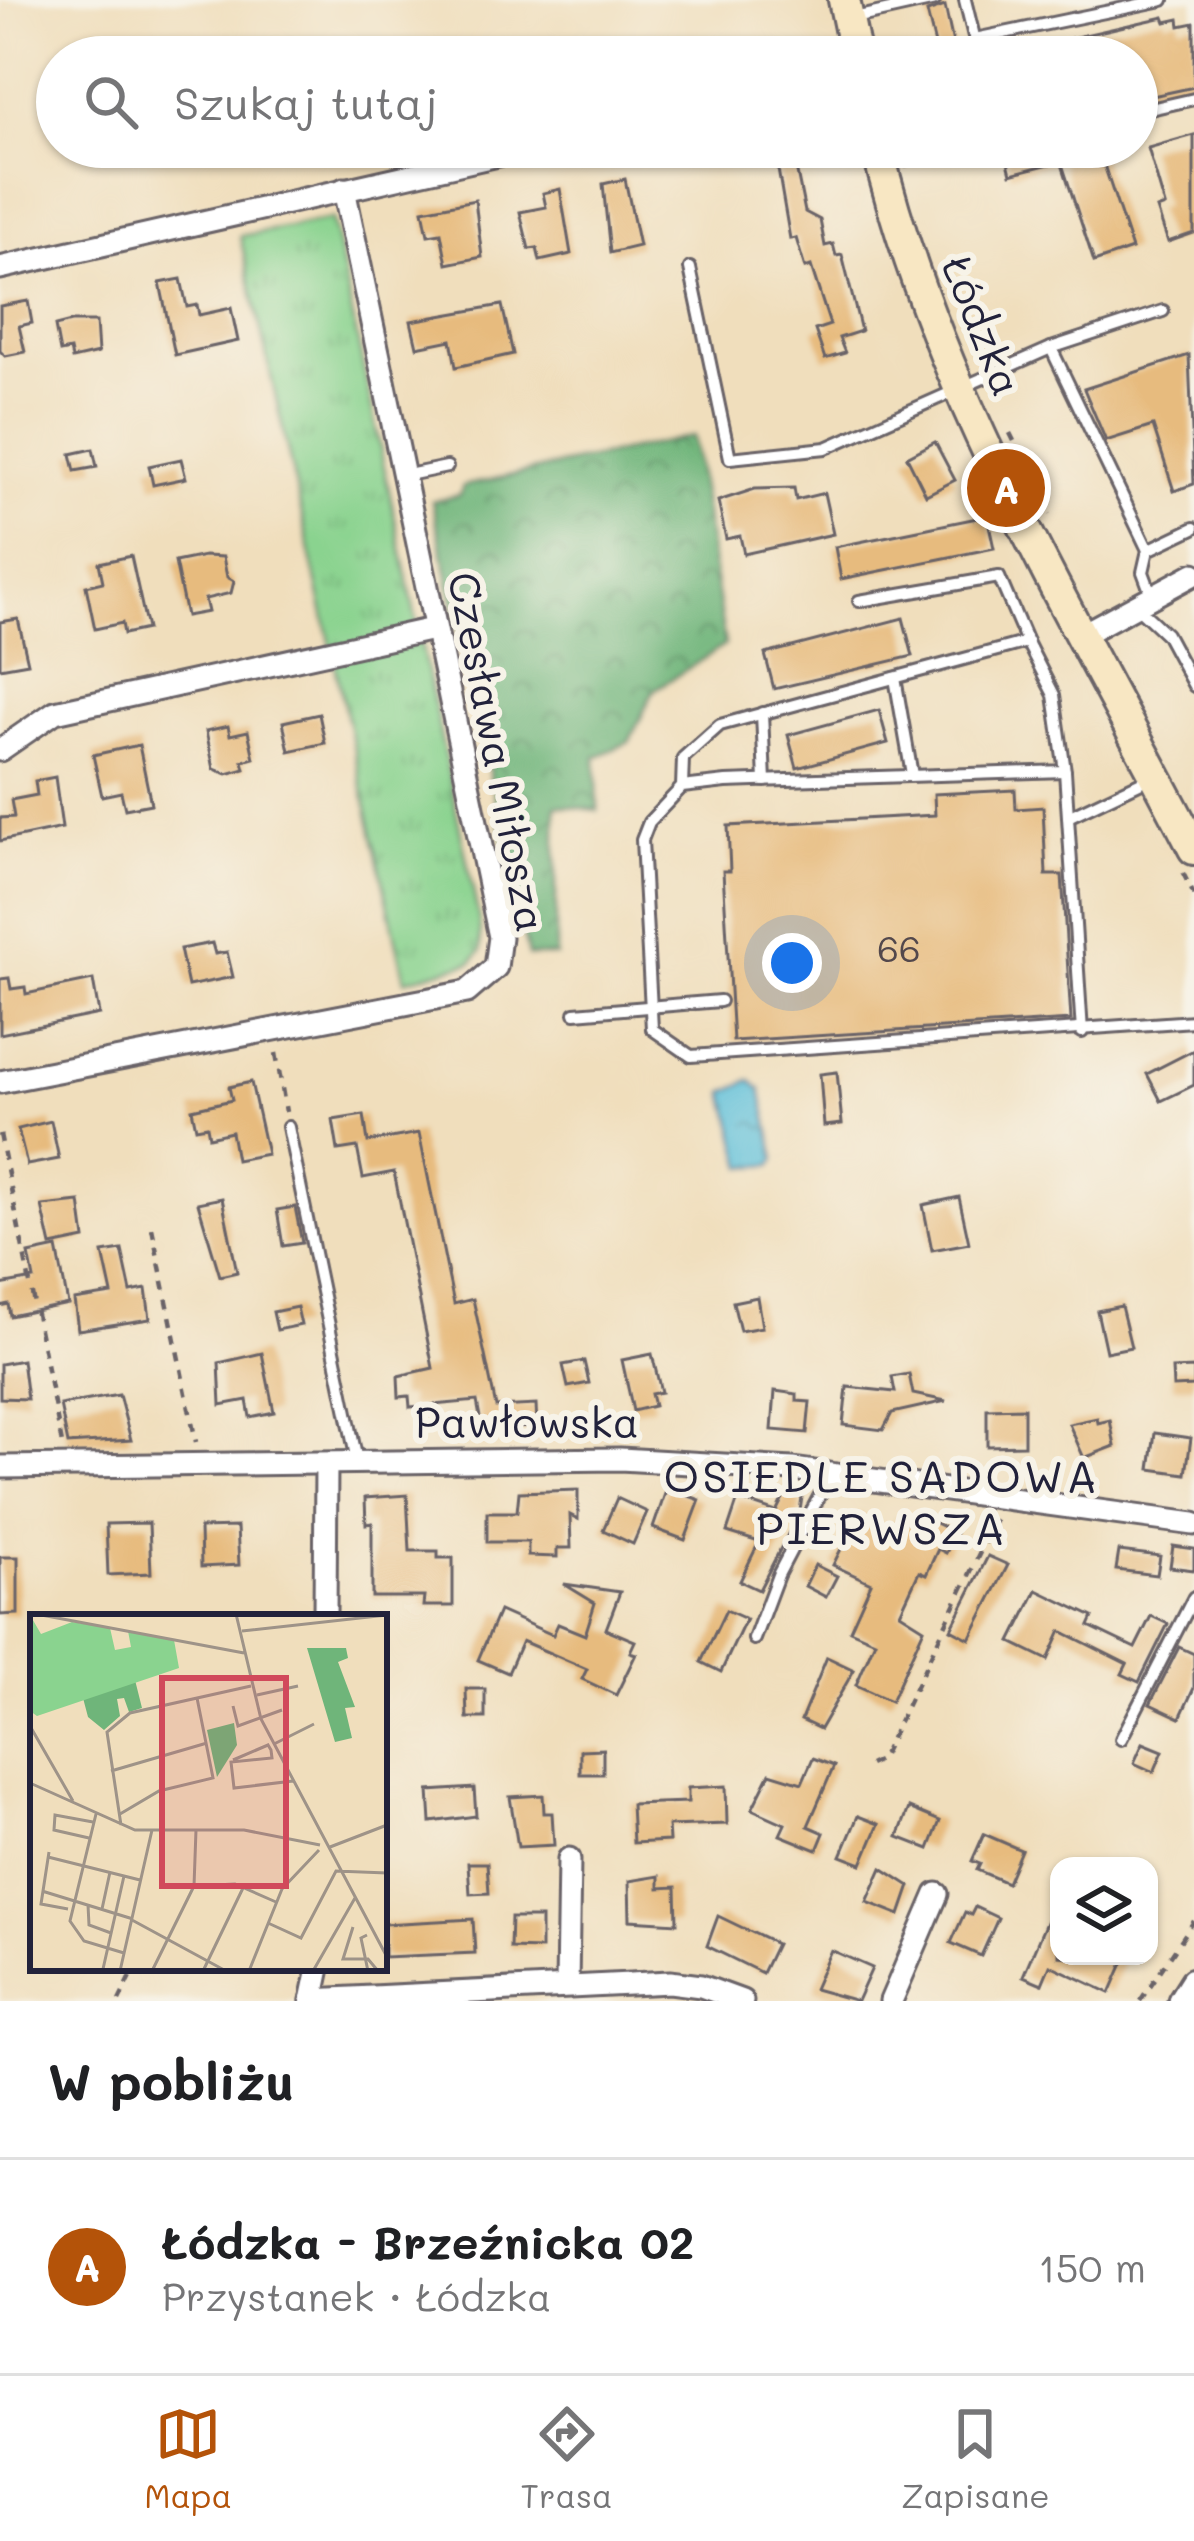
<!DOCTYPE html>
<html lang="pl">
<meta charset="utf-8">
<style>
:root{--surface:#fff;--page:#f6f6f6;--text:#202124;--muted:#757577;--line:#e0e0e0;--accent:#b45309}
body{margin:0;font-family:Mali,sans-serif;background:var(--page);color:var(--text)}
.controls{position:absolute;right:36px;bottom:36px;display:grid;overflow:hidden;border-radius:24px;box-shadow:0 3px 9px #0004}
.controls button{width:108px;height:108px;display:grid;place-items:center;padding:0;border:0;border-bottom:3px solid var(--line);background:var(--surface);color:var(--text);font:60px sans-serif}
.you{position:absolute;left:792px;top:963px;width:42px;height:42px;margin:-30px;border:9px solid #fff;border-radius:50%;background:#1a73e8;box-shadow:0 0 0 18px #1a73e833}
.badge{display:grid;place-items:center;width:78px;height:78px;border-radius:50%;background:var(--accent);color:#fff;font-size:39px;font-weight:700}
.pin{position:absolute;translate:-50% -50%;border:6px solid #fff;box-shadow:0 3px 12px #0006}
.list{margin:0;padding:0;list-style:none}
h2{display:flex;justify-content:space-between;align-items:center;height:156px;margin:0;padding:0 48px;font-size:51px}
h2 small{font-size:39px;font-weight:400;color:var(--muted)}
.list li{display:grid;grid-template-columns:78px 1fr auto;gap:36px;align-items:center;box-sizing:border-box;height:216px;padding:0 48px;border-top:3px solid var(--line)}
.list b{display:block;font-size:45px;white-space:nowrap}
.list p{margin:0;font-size:39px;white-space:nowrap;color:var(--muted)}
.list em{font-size:39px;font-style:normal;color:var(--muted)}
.icon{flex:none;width:66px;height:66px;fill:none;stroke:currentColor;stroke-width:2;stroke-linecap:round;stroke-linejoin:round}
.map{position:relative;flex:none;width:1194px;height:2001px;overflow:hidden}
.search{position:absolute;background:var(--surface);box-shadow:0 3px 9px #0004;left:36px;right:36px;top:36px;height:132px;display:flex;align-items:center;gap:30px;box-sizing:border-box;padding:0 42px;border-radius:66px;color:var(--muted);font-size:45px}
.sheet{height:372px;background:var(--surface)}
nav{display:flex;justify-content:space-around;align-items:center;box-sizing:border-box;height:168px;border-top:3px solid var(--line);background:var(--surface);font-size:33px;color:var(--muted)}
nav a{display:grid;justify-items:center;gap:6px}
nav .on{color:var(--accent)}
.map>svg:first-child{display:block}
.grass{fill:url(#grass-tufts);stroke:#567a65;stroke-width:3}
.forest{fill:url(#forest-crowns);stroke:#486c5a;stroke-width:3}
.water{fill:url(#water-ripples);stroke:#3e708a;stroke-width:3}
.building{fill:#e7bb7e}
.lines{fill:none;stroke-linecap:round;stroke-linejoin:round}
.service-casing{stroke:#6a6468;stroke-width:16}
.minor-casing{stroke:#6a6468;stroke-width:27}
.tertiary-casing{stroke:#6a6468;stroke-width:33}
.secondary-casing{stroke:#6a6468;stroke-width:36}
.path{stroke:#6a6468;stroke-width:4.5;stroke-dasharray:9 9;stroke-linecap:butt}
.service{stroke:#fff;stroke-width:10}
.minor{stroke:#fff;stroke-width:21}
.tertiary{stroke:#fff;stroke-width:27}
.secondary{stroke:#f8e7c3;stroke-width:30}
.labels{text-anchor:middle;stroke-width:12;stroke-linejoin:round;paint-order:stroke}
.number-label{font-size:36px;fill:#53484c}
.street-label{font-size:42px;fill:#22223b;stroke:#f7f3e8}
.neighbourhood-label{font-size:45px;letter-spacing:3px;fill:#22223b;stroke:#f7f3e8}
.inset-road{fill:none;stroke:#9e9388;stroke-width:3}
.view{fill:#d1495b;fill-opacity:0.15;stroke:#d1495b;stroke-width:6}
.inset-edge{fill:none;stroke:#22223b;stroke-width:6}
</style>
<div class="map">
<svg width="1194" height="2001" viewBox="0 0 1194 2001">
<defs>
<pattern id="grass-tufts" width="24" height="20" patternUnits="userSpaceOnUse" patternTransform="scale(3)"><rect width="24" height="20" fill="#8ad38f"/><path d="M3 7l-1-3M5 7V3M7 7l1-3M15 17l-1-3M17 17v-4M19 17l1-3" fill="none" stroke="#77b57c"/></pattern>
<pattern id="forest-crowns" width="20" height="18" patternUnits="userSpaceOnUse" patternTransform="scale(3)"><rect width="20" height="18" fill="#6fb57a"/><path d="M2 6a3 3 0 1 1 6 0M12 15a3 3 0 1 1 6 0" fill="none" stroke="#5b9365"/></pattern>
<pattern id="water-ripples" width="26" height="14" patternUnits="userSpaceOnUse" patternTransform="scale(3)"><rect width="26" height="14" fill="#5abed8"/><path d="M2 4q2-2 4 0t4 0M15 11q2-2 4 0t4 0" fill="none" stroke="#4a9ab0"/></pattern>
</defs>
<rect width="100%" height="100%" fill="#f7f3e8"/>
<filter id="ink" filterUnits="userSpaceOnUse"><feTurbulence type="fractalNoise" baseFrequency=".00833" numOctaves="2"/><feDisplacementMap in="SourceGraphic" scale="24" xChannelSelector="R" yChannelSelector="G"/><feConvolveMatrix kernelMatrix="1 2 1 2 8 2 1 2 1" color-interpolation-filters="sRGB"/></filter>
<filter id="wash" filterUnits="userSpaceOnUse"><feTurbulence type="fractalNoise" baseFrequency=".004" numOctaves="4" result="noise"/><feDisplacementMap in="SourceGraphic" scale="48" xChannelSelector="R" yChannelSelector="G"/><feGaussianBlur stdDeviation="2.7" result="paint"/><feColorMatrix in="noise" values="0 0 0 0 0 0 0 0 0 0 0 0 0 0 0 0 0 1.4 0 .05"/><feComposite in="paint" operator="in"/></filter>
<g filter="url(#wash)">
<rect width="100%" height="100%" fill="#f0debc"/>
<polygon class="grass" points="332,219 479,919 481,951 472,962 405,980 240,236"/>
<polygon class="forest" points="693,436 725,645 654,690 629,742 596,757 598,810 556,805 556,956 528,956 432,501 460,495 463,486"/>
<polygon class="water" points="750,1080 761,1089 776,1159 772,1165 744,1167 725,1092"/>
<g id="blocks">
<g class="building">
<polygon points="945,6 956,57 938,57 927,12"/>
<polygon points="1164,17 1166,22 1179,19 1180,26 1194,23 1194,87 1148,97 1139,57 1130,52 1076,57 1072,38"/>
<polygon points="1194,135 1194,233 1168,242 1157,209 1165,206 1148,148"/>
<polygon points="1004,147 1098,147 1132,249 1094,262 1061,161 1011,174"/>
<polygon points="792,148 805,212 820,220 825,246 833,244 836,256 842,255 861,331 839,338 845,353 825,359 815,330 830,325 811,266 805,268 796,238 790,239 775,152"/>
<polygon points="625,179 639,246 610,253 603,184"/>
<polygon points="560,189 571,254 540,261 537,248 529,249 520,212 546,207 543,193"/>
<polygon points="475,200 482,257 447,264 441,233 428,235 423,210"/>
<polygon points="181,279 187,307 197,305 199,315 231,308 238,341 175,355 160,283"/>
<polygon points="28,301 32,323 19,326 25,352 5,356 0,351 0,306"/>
<polygon points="502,305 513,354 456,367 451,340 417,347 411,321"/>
<polygon points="71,322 96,322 98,353 72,359 70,350 60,352 55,326"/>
<polygon points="1189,355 1194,484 1174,491 1153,426 1106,441 1084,389"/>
<polygon points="935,442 955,480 926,495 907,457"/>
<polygon points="93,449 97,467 75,471 71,454"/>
<polygon points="181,459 186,478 153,485 149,466"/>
<polygon points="794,488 796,500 824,493 833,534 744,554 740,536 726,539 718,501 755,489"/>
<polygon points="987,516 994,548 841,579 835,547"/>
<polygon points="131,556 147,629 124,634 122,623 95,629 86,586 103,582 99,563"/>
<polygon points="204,556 223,557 227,577 234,581 231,593 205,599 208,612 186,616 175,562"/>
<polygon points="903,618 913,656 774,689 765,654"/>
<polygon points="18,619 28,663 0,668 0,622"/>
<polygon points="879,710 888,743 797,768 788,735"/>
<polygon points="319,714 325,743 289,751 283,722"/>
<polygon points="228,726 230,735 248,731 254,758 243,761 245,769 227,774 214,769 206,731"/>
<polygon points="139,745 151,804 125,809 121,792 102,796 93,755"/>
<polygon points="55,777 62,828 0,841 0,818 14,817 11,800 37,795 35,781"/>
<polygon points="1015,790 1016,809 1043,807 1046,875 1062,875 1071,1020 733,1041 723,871 730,871 728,826 935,815 934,794"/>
<polygon points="212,943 215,954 227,952 233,977 188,986 180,949"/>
<polygon points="9,978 11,989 25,987 26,994 93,980 99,1014 0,1034 0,979"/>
<polygon points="1194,1050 1194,1085 1161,1101 1147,1074"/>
<polygon points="837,1072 842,1124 824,1126 820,1074"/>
<polygon points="251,1082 267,1154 236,1160 231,1132 209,1137 207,1126 196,1128 192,1109 232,1100 229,1087"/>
<polygon points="364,1115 368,1142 419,1133 454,1304 473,1299 496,1407 536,1405 537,1426 482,1428 477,1401 410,1407 409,1396 399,1397 398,1376 433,1368 394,1172 363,1178 357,1147 338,1150 333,1120"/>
<polygon points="51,1121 59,1159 27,1165 18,1129"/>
<polygon points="959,1197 969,1243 932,1250 923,1205"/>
<polygon points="222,1198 237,1272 220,1276 198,1203"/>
<polygon points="80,1202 85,1239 51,1246 42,1206"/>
<polygon points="295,1207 302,1243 283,1246 277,1210"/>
<polygon points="57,1248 68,1304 10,1316 8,1304 0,1306 0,1285 34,1279 29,1254"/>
<polygon points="122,1250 131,1292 146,1289 150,1319 78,1330 74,1300 112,1294 103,1253"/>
<polygon points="757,1297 762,1327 740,1331 733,1302"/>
<polygon points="1121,1306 1131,1347 1106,1352 1097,1311"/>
<polygon points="297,1307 301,1325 277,1330 273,1312"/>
<polygon points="262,1353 274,1412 250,1417 247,1400 221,1405 219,1363"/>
<polygon points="652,1354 661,1392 651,1394 654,1406 633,1411 622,1360"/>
<polygon points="22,1360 27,1399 0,1398 0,1364"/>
<polygon points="584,1361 589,1383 568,1387 563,1365"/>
<polygon points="1194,1368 1194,1386 1173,1387 1172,1369"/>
<polygon points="909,1374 913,1394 946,1401 892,1413 883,1430 843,1425 847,1387 895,1392 892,1377"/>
<polygon points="775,1391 797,1394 797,1401 810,1402 807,1433 772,1430"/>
<polygon points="119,1395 131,1440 68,1444 60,1405"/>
<polygon points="1024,1408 1024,1445 987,1446 987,1409"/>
<polygon points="1097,1418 1098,1423 1110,1420 1115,1446 1084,1458 1069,1424"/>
<polygon points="1155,1433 1191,1438 1186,1474 1150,1469"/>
<polygon points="667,1488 700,1500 685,1540 653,1528"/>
<polygon points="578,1490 578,1519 570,1515 571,1548 557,1548 557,1557 528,1556 528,1542 487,1542 487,1512 517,1512 519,1492"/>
<polygon points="785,1494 802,1497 800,1511 759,1590 740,1581 759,1542 727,1532 738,1499 776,1512"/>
<polygon points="407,1495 410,1551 438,1551 438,1558 453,1558 453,1606 423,1606 424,1597 372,1597 372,1523 366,1524 365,1498"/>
<polygon points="617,1498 647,1512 633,1544 603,1530"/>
<polygon points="859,1513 890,1528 896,1517 928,1533 933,1522 956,1533 946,1553 938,1549 926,1575 919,1572 900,1613 924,1628 891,1701 856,1685 875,1641 850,1630 871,1583 833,1565"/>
<polygon points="149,1523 151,1573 108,1575 106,1524"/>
<polygon points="237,1527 239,1565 201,1567 200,1528"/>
<polygon points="1173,1546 1194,1549 1194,1570 1170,1567"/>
<polygon points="1119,1551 1160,1556 1157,1575 1116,1570"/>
<polygon points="988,1556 1008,1565 970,1639 951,1629"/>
<polygon points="0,1557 18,1557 18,1614 0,1615"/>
<polygon points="815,1565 837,1576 826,1597 805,1586"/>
<polygon points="564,1584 620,1592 606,1629 635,1641 630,1652 636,1654 616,1695 582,1679 587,1669 522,1641 508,1673 478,1660 499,1611 553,1635 558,1624 585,1635 595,1603"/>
<polygon points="1037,1590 1093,1617 1089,1626 1135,1648 1151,1616 1168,1624 1139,1682 1122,1674 1127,1664 1061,1631 1048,1660 1011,1642"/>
<polygon points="726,1610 746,1619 721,1672 701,1662"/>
<polygon points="1179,1647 1194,1654 1194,1688 1180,1718 1150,1704"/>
<polygon points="827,1657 854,1670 820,1729 801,1720"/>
<polygon points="466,1689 485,1689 485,1718 467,1718"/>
<polygon points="1143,1743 1163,1751 1154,1772 1134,1763"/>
<polygon points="603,1749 603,1774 580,1774 580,1750"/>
<polygon points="813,1758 834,1766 808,1826 824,1833 817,1850 780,1835 785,1824 752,1809 770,1773 802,1783"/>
<polygon points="726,1786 727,1824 668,1826 669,1841 633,1843 631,1804 688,1802 688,1788"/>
<polygon points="474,1788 476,1816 431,1822 429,1791"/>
<polygon points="543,1795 544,1813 552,1813 554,1845 518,1847 510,1797"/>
<polygon points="909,1808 940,1821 929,1849 898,1837"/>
<polygon points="858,1816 879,1824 862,1864 841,1856"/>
<polygon points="984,1834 1021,1850 1007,1883 977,1870 980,1864 972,1861"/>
<polygon points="468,1863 487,1863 489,1893 470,1894"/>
<polygon points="882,1868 910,1886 900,1915 867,1902"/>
<polygon points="659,1876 659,1888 676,1887 677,1923 630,1920 629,1881"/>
<polygon points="1059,1892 1059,1956 1124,1961 1110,1993 1050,1965 1042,1984 1023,1976"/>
<polygon points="975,1907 998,1918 981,1956 951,1943 965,1912 971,1915"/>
<polygon points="718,1916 776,1944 762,1973 707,1946"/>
<polygon points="511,1918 541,1918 541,1949 510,1948"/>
<polygon points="473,1919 475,1953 384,1957 384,1924"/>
<polygon points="831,1950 872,1968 857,2001 814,1989"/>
</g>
</g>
</g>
<g filter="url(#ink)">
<use href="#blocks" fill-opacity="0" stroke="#6a6468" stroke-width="3"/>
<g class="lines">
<defs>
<g id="service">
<polyline points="965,0 979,57"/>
<polyline points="850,19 935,0"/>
<polyline points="975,39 1163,0"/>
<polyline points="1137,112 1194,99"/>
<polyline points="884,163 979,147"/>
<polyline points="690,268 730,458 826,448 1051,348 1163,311"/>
<polyline points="1051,348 1148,550 1143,572 1152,596"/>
<polyline points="403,476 447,467"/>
<polyline points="1148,550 1194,528"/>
<polyline points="859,601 999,577 1027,642"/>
<polyline points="1137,607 1166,634 1194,686"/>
<polyline points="895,678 912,775"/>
<polyline points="762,713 765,781"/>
<polyline points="1065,771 1082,1032"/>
<polyline points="682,787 683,758 720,725 1027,642 1054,695 1065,771 726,782 682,787 649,822 642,840 652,1029 691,1056 1194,1021"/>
<polyline points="1070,816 1154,776"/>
<polyline points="575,1013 720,1001"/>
<polyline points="288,1127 357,1461"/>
<polyline points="754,1639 778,1575 831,1474"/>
<polyline points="1121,1739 1194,1597"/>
</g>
<g id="minor">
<polyline points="0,268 534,147"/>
<polyline points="1083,634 1194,574"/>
<polyline points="0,750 55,712 433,629"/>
<polyline points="0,1082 467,992 496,967 500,937 344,189"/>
<polyline points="0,1467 620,1459 793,1469 1194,1524"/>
<polyline points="325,1617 326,1464"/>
<polyline points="567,1986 569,1859"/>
<polyline points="312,2000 670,1982 701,1986 742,2001"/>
<polyline points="312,2001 319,1968"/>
<polyline points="891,2001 937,1894"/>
</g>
<polyline id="tertiary" points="1182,2001 1194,1982"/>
<g id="secondary">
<polyline points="844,0 856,57"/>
<path d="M877,147C938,398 1077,622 1194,849"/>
</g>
</defs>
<use href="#service" class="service-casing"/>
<use href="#minor" class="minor-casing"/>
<use href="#tertiary" class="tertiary-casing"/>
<use href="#secondary" class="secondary-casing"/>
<g class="path">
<polyline points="556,153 584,147"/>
<polyline points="1010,433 1050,514"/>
<polyline points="1183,873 1194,895"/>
<polyline points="276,1053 286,1112"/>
<polyline points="0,1134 62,1444"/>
<polyline points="152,1228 196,1442"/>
<polyline points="869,1765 881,1759 996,1519"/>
<polyline points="119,2001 135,1968"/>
<polyline points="1140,2001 1194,1921"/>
</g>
<use href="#service" class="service"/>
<use href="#minor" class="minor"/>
<use href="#tertiary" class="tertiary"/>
<use href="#secondary" class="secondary"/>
</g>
</g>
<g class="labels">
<g class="number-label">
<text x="899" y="962">66</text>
</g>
<g class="street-label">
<text transform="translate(982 326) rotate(68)" y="15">Łódzka</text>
<text transform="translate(497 752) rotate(79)" y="15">Czesława Miłosza</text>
<text x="527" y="1438">Pawłowska</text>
</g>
<g class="neighbourhood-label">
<text x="882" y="1493">OSIEDLE SADOWA<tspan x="882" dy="52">PIERWSZA</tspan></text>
</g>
</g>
<g transform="translate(30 1614)">
<rect width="357" height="357" fill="#f0debc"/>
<path d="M277,34H316L318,44L308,48L325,93L315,94L322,124L305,128ZM105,66L112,94L99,98L94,84L87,85L90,102L74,116L58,103L53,84ZM204,109L207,131L187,163L177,116Z" fill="#6fb57a"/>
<path d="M0,1L11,20L42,8L80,14L85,36L101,33L98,17L144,26L149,54L7,102L0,97Z" fill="#8ad38f"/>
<path class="inset-road" d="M6,0L214,39M206,0L231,105L357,343M212,17L357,1M227,81L268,72M203,92L208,112L252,96M0,112L43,187M244,130L284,110M203,146L238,131L241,136L242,144L201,148L204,174L263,167M81,157L177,129M0,169L105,216H214L290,231M66,200L40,307L54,327L94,339M90,200L129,177L183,164L167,84M91,211L77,118L100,99L221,72M59,224L24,216L25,201L63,208M300,233L357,211M19,238L11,290L38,295M18,243L110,266M164,272L205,270L246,288M12,277L103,305M58,291L59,311L81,319M72,295L80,258M102,306L196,357M238,309L271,324L306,257L357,259M323,313L313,345H338L348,357M337,321L331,324L338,357M73,355L94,262M90,357L122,216M122,357L164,272L166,216M173,357L213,274M219,357L252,275L289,236M283,357L325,284"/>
<path class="view" d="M132,64H256V272H132Z"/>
<rect width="357" height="357" class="inset-edge"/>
</g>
</svg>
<div class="controls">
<button><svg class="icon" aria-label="layers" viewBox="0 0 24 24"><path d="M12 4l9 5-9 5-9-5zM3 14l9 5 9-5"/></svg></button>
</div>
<div class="you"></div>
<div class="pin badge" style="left:1006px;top:488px">A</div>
<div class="search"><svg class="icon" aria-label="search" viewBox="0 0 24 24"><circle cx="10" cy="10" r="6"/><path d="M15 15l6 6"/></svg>Szukaj tutaj</div>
</div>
<section class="sheet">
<h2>W pobliżu<small></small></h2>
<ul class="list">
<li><span class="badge">A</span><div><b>Łódzka - Brzeźnicka 02</b><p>Przystanek · Łódzka</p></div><em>150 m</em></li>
</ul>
</section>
<nav>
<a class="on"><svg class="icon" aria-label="map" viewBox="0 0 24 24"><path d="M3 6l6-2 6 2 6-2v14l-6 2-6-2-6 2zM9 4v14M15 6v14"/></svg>Mapa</a>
<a><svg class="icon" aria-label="directions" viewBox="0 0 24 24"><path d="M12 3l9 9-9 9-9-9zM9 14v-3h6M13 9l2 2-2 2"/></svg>Trasa</a>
<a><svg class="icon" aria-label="saved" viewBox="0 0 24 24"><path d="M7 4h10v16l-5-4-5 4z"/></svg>Zapisane</a>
</nav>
